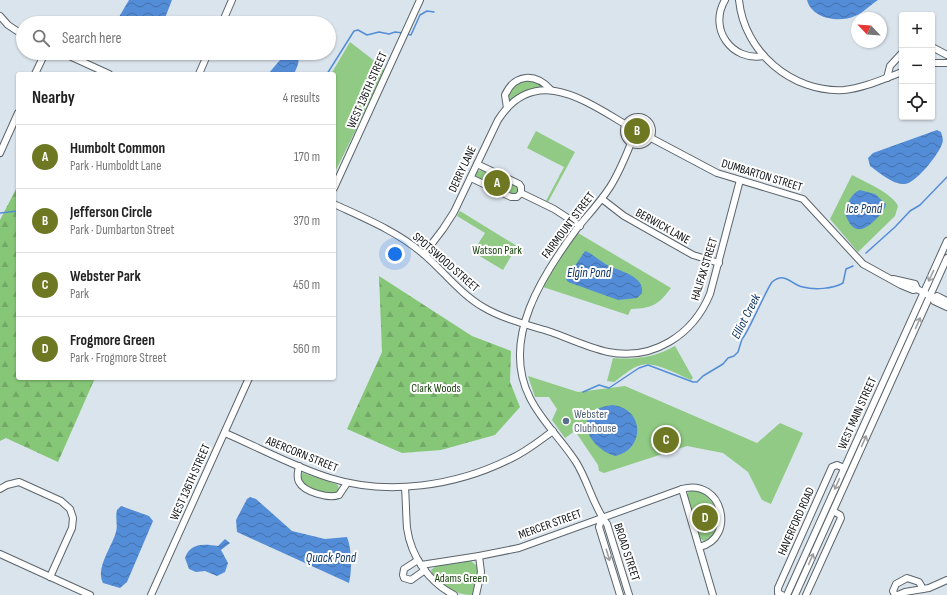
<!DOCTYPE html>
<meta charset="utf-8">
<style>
:root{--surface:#fff;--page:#f2f2f2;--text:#222;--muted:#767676;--line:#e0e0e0;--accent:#6e7823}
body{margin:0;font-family:"Sofia Sans Condensed",sans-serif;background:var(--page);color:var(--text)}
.controls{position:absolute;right:12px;top:12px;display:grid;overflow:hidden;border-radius:4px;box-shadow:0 1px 3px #0004}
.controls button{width:36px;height:36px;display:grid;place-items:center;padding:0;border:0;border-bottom:1px solid var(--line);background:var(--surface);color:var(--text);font:20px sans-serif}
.compass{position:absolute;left:851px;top:12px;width:36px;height:36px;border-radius:50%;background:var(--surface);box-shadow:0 1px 3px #0004;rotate:295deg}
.you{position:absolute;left:395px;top:254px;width:14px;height:14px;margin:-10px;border:3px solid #fff;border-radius:50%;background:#1a73e8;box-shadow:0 0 0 6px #1a73e833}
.badge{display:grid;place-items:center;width:26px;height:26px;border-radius:50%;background:var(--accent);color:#fff;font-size:13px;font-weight:700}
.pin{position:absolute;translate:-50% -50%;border:2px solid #fff;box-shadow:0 1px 4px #0006}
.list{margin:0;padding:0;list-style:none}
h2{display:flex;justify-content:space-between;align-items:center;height:52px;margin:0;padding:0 16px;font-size:17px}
h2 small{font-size:13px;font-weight:400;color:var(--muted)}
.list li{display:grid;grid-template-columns:26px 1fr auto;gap:12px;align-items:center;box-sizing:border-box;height:64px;padding:0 16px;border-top:1px solid var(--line)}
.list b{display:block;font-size:15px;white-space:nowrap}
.list p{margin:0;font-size:13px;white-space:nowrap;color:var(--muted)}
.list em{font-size:13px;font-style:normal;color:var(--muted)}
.icon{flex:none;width:22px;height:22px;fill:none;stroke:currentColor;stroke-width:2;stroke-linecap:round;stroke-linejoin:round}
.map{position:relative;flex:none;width:947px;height:595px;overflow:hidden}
.search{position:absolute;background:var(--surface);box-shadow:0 1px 3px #0004;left:16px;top:16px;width:320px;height:44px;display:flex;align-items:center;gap:10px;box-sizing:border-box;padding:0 14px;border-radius:22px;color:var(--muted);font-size:15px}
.panel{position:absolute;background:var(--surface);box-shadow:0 1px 3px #0004;left:16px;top:72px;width:320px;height:308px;border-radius:4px}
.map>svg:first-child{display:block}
.forest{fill:url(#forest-firs)}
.park{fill:#90ca84}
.water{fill:url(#water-waves)}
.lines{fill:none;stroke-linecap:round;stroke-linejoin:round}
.stream{stroke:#548dd7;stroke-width:1.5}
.minor-casing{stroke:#5c656c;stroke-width:8}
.minor{stroke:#fff;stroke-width:6}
.oneway{stroke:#9e9fa0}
.service-dot{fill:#5c6f8a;stroke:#fff;stroke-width:1.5}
.labels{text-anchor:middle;stroke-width:4;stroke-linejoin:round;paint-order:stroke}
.street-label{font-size:12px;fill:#0c0f12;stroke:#fff}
.park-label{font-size:12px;fill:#1a440f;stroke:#fff}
.service-label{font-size:12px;fill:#4e5e75;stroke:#fff;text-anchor:start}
.water-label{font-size:13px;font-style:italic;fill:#0e3565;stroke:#fff}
</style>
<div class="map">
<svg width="947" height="595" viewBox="0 0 947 595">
<defs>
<pattern id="forest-firs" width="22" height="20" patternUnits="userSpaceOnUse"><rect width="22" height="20" fill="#86c677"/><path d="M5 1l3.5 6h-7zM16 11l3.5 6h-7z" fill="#72a966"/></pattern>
<pattern id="water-waves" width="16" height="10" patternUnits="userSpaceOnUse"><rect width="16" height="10" fill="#548dd7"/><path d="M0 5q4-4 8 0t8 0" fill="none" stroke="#4472ad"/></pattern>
</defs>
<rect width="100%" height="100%" fill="#dae4ec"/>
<g class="forest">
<polygon points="18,185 18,378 95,378 58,462 6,438 0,441 0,220"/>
<polygon points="379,276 472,336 511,351 510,382 520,407 495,435 441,450 402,453 347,429 382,352"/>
</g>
<g class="park">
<polygon points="350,42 381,66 385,71 334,174 334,74 331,74"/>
<path d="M530,80L542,84L543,87L519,94L508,102L507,97C513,86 517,81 530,80Z"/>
<circle cx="637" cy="131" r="11"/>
<polygon points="536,131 575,152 548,202 546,201 564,167 527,148"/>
<polygon points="482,170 516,186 519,189 518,193 513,196 475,177 477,171"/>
<path d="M852,175C865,182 892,193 898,206L895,216L858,252L830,219Z"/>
<polygon points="460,211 517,246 503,270 473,252 485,233 457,216"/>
<path d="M578,233L671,288C658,305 653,308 631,309L628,315L543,287L556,263Z"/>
<path d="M675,346L693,378L691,380C679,375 654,361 641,365C631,368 622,376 614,382L607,381L613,358C634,360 656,357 675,346Z"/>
<polygon points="528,376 578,392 625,386 757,443 780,423 803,433 771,504 762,500 748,472 723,453 687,446 604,473 599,471 598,465 575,431 565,438 552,420 557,409 549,397 535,397"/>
<path d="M300,472L336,484L338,485L339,491L336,494C324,494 309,491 300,482Z"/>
<path d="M689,491C716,487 730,532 704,541L699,538L687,495Z"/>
<path d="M471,561L477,566V577L473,595C455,595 444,587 432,574L431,570L436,566Z"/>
</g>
<g class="water">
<polygon points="129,0 172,0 163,23 116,22"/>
<path d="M807,0H878C870,5 863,13 855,16C839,23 812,19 807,0Z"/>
<path d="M286,53H295C302,59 297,67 294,74H268Z"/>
<path d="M937,130L941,132C942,136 944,140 942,144C939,154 916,183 905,184C893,185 880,173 870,166L868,158L873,153Z"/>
<path d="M860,190L875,194L886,204C884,212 880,215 875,220C863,232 853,234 846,216C845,206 851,193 860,190Z"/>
<path d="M585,251C592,253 597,259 604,263C615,271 645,274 642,293L637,298L618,300L568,282L566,279Z"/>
<path d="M613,405C645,409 645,450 615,456C586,447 570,409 613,405Z"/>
<path d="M250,497L256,499L292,531L325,539L347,537C352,550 352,570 349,583L237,532L236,520L247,499Z"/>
<path d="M121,506L149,516L153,521L127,582L120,588L103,583C95,568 112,547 116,532C118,525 115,517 117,510Z"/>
<path d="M225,539L230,543L221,550L228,563L225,572L217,576L205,571L196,572L189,569L185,558C190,542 205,544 218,546Z"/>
</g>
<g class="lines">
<g class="stream">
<polyline points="407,34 411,35 420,15 427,11 434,12"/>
<polyline points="327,74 354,31 358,30 367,35 379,32 389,34 395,32 403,33"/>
<polyline points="0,213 18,211"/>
<polyline points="866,253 895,227 910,211 920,205 947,177"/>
<path d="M583,392L599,385L609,388L639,368L648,365L693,382H697L703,376L723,364L728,358L734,356L738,352L742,339C747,335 765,292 772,282C786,271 791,285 803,287C814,290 833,289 843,283L846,269L853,266"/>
</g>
<defs>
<g id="minor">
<path d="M725,0C708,29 732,62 764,56"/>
<path d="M739,0C744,52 792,93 844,90C864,88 883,79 902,72"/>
<polyline points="0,16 8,25 23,35"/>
<polyline points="222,23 232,0"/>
<polyline points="932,47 947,55"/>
<polyline points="63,53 109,74"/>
<polyline points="932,63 947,63"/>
<polyline points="35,74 45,53"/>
<polyline points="199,74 208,53"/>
<polyline points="887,78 890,66 902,53"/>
<path d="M507,108L505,95C515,73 536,73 551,90"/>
<circle cx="638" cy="131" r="14"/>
<polyline points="651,138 717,173 803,199 863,264 901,285 913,290 917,289 934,298 934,301 947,307"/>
<polyline points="0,153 18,113"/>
<polyline points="471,178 511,197 517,197 521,193 521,187 519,184 477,164"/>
<polyline points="334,188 420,0"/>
<polyline points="521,193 554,209 580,226"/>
<polyline points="602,199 624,216 693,255 719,263"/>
<path d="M334,204C364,218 396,231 421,252C442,269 459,293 483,307C503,319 528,325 551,332C570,339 589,348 608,352C653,361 693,335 710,294L740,180"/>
<path d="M424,254L443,229L454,212L498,120C534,64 584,100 625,124"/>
<polyline points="893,279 915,284 917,289"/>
<polyline points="934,298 937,296 947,301"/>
<path d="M225,433C260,448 294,467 330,478C388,496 456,486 510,459C526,452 539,441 553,431"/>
<path d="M299,466C298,472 296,477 299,482C304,492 329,499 339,495L347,483"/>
<path d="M405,488C406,501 406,515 407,528C411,557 429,582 454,595"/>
<polyline points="0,489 7,485 19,482 61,501 70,509 73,518 72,528 50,577"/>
<polyline points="602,517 599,527 620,595"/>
<path d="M699,547C737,539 723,477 682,489L713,595"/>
<polyline points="0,554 90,595"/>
<polyline points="418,560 404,569 403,575 404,578 411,580 425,570"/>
<polyline points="421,565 479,556 519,548 682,489"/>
<polyline points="151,595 249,378"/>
<polyline points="476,595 481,572 479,556"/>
<path d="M629,595L607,524C594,508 588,481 576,462C562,440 542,422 530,398C500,339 543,274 578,227C589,214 601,201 610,187C619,173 625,158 631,143"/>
<polyline points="782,595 778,593 778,588 832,467 837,465 844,468"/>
<polyline points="787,595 947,241"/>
<polyline points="795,595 947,258"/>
<polyline points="806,595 841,518 840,515 833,511"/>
<polyline points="895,595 893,591 896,584 907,578 919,582 923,589"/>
<polyline points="898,595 905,592 929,588 947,580"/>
</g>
</defs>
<use href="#minor" class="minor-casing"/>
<use href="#minor" class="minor"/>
</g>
<defs><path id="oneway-shaft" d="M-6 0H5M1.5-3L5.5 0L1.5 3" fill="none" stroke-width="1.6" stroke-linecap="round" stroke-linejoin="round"/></defs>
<g class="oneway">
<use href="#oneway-shaft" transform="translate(931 276) rotate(115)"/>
<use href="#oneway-shaft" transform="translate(918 323) rotate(-66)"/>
<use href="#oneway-shaft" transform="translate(864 441) rotate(-66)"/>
<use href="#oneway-shaft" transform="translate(837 484) rotate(114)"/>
<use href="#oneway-shaft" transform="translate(608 555) rotate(73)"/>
<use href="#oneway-shaft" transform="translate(811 559) rotate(-66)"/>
</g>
<circle class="service-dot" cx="566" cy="421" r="4"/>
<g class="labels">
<g class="street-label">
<text transform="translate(367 90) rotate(-66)" y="4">WEST 136TH STREET</text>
<text transform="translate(462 169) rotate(-65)" y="4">DERRY LANE</text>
<text transform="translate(762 175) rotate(17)" y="4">DUMBARTON STREET</text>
<text transform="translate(568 225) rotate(-53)" y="4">FAIRMOUNT STREET</text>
<text transform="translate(663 226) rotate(29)" y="4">BERWICK LANE</text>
<text transform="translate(446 262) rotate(41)" y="4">SPOTSWOOD STREET</text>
<text transform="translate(704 269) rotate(-73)" y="4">HALIFAX STREET</text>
<text transform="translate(857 413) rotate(-66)" y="4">WEST MAIN STREET</text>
<text transform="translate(302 454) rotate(22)" y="4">ABERCORN STREET</text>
<text transform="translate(190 482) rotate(-66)" y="4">WEST 136TH STREET</text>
<text transform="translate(796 521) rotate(-66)" y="4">HAVERFORD ROAD</text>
<text transform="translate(550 524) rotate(-20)" y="4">MERCER STREET</text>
<text transform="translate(627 552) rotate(72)" y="4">BROAD STREET</text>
</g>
<g class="park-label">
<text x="497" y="254">Watson Park</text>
<text x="436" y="392">Clark Woods</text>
<text x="461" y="582">Adams Green</text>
</g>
<g class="service-label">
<text x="574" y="418">Webster<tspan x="574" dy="14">Clubhouse</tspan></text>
</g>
<g class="water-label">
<text x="864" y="213">Ice Pond</text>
<text x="589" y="277">Elgin Pond</text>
<text transform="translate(745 316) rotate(-63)" y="5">Elliot Creek</text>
<text x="331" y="562">Quack Pond</text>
</g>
</g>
</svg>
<div class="controls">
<button>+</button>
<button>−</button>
<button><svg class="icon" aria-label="locate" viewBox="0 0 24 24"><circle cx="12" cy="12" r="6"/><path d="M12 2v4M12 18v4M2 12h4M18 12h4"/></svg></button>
</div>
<svg class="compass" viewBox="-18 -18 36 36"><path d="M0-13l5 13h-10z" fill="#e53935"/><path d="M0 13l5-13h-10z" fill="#767676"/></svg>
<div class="you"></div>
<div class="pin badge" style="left:497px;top:183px">A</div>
<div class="pin badge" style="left:637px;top:131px">B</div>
<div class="pin badge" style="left:666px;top:440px">C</div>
<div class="pin badge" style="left:705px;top:518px">D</div>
<div class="search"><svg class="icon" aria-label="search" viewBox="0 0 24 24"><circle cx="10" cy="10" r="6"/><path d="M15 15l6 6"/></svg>Search here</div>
<section class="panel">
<h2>Nearby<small>4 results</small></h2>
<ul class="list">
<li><span class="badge">A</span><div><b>Humbolt Common</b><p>Park · Humboldt Lane</p></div><em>170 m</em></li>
<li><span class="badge">B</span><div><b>Jefferson Circle</b><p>Park · Dumbarton Street</p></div><em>370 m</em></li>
<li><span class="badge">C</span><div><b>Webster Park</b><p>Park</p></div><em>450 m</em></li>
<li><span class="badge">D</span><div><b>Frogmore Green</b><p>Park · Frogmore Street</p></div><em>560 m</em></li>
</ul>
</section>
</div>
